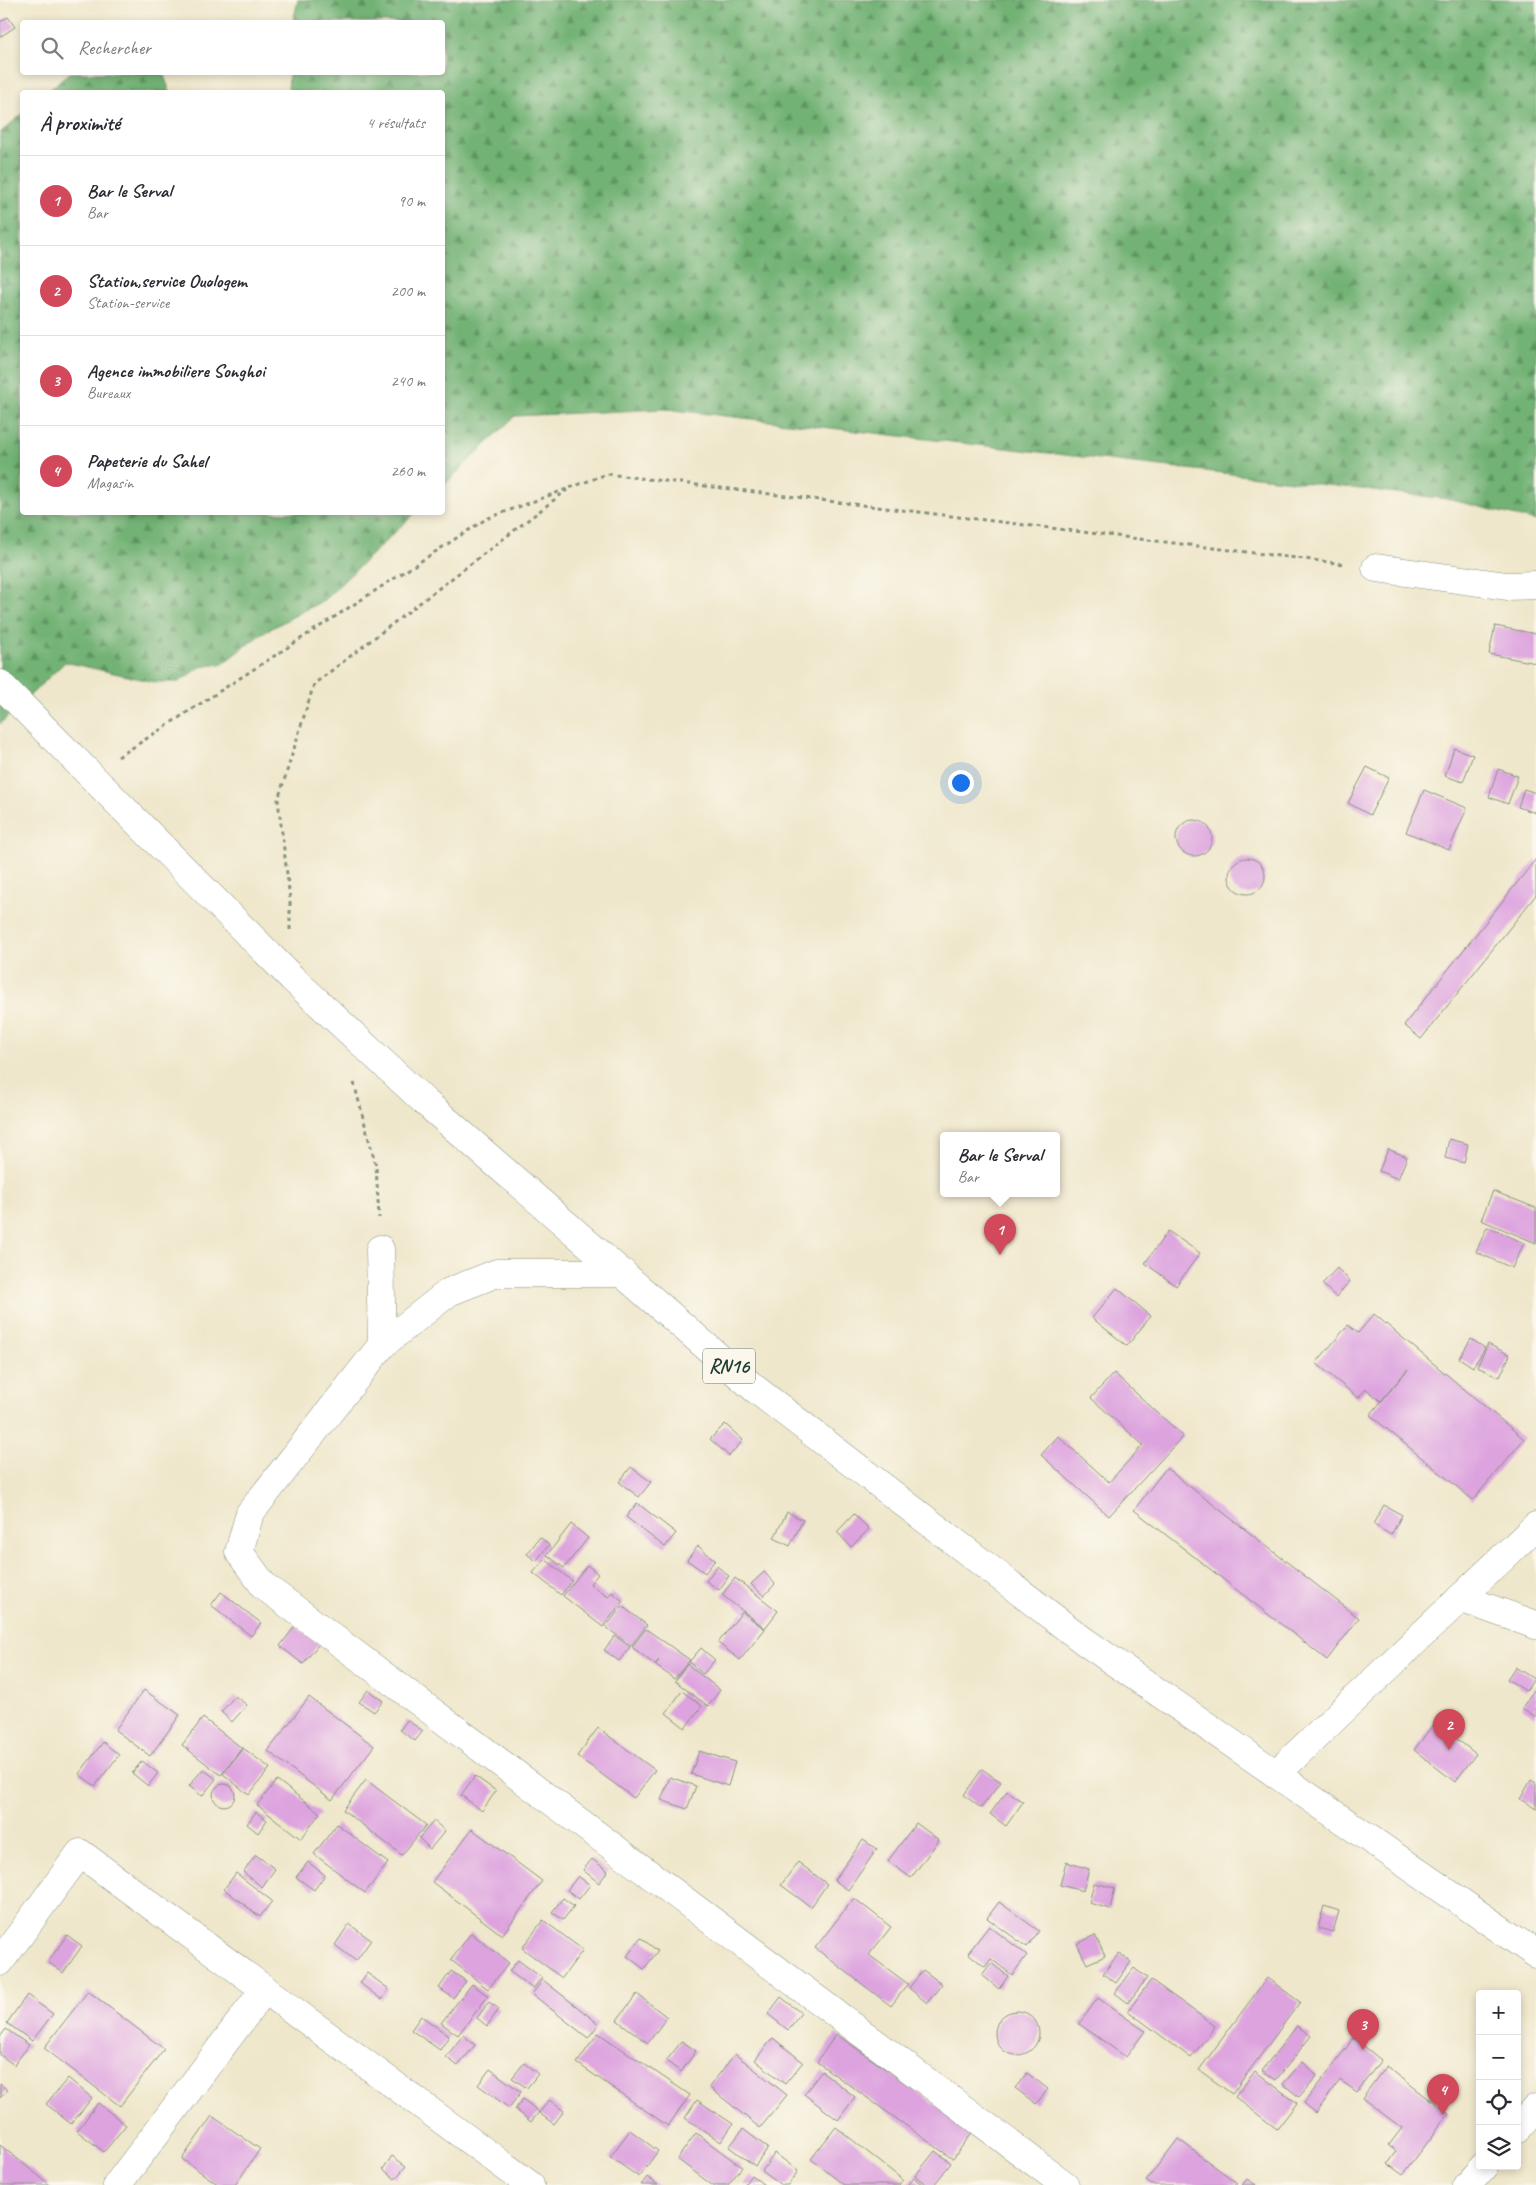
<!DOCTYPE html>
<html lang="fr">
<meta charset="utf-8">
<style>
:root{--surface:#fff;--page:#f2f2f3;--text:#2b2b33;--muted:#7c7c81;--line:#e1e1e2;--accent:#d1495b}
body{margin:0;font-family:Caveat,sans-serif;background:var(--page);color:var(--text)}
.controls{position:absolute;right:15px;bottom:15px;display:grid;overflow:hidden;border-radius:5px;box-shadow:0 2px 8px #0003}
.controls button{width:45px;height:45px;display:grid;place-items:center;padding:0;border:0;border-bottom:1px solid var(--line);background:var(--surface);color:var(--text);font:25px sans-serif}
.you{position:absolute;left:960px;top:782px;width:18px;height:18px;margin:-12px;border:4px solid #fff;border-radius:50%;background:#1a73e8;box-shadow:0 0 0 8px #1a73e833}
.badge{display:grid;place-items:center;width:32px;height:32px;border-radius:50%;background:var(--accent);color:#fff;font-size:16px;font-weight:700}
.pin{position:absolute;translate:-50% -41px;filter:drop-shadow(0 1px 2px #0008)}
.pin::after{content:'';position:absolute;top:26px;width:18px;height:15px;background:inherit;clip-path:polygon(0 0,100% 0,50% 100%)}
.popup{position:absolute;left:940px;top:1132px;width:120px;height:65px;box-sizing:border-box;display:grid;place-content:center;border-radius:5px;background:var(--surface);filter:drop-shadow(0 1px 4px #0005);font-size:16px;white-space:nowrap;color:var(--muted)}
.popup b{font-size:19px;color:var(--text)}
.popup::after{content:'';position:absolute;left:50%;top:100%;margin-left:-10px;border:10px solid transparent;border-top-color:var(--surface)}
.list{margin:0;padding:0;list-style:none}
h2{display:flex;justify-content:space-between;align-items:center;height:65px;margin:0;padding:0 20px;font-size:21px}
h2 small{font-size:16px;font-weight:400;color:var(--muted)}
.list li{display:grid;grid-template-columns:32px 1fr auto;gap:15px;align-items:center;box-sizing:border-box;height:90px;padding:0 20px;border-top:1px solid var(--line)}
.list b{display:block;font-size:19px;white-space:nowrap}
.list p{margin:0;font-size:16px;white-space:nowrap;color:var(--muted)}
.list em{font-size:16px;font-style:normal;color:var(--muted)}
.icon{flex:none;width:28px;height:28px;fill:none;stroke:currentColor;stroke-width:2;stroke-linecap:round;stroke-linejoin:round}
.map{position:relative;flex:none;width:1536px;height:2185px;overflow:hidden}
.search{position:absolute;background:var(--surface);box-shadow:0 2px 8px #0003;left:20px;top:20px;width:425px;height:55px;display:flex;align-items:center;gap:12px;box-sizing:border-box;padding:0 18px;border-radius:5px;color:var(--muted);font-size:19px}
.panel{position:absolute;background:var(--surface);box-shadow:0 2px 8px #0003;left:20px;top:90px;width:425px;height:425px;border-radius:5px}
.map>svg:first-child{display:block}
.forest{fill:url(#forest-firs);stroke:#487854}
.building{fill:#dda3df}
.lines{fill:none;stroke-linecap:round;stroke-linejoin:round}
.street-casing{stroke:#879280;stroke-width:29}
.primary-casing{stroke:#879280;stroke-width:29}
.path{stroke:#879280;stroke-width:3;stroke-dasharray:4 4;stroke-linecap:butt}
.street{stroke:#fff;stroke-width:28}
.primary{stroke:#fff;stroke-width:28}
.labels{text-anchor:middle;stroke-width:4;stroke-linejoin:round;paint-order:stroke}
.shield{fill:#fbf7ec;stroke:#61756b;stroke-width:1}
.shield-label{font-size:20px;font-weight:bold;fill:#1f3d34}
</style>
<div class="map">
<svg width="1536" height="2185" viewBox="0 0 1536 2185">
<defs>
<pattern id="forest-firs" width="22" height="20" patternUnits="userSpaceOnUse" patternTransform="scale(1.25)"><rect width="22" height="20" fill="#72b274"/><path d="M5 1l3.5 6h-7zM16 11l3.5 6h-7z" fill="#5d9260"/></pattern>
</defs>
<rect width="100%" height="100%" fill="#fbf7ec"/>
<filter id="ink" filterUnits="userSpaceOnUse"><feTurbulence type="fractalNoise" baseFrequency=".02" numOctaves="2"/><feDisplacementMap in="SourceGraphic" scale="10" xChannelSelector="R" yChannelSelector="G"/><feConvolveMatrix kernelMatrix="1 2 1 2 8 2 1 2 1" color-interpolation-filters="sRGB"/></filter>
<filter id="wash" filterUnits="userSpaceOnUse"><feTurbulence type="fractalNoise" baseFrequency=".0096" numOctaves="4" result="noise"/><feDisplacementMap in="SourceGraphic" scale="20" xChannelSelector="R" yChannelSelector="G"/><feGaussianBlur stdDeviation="1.12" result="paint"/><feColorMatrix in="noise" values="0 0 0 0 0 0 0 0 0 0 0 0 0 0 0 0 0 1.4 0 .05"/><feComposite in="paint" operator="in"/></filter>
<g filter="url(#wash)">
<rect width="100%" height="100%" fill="#efe7cb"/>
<g class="forest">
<polygon points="298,0 1536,0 1536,521 1448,499 665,409 515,416 443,486 442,92 288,92 289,73 442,72 442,22 293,22"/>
<polygon points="70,73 163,73 170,92 47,92"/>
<polygon points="22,114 22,512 415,513 324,600 261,634 222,664 200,667 179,682 154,682 65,662 0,724 0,133"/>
</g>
<g id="blocks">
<g class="building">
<polygon points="8,17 15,27 0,37 0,22"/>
<polygon points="1495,626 1536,634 1536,663 1489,654"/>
<polygon points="1454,748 1473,755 1463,782 1445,776"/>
<polygon points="1367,767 1389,778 1370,815 1348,803"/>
<polygon points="1498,769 1518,776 1508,804 1489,797"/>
<polygon points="1524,789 1536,793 1536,813 1518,807"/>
<polygon points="1424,790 1467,808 1449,850 1406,832"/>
<circle cx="1194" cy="838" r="18"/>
<circle cx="1247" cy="876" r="18"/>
<polygon points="1536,859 1536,895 1421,1039 1404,1025"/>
<polygon points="1449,1139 1468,1144 1464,1163 1445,1158"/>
<polygon points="1388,1149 1407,1157 1398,1179 1379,1171"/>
<polygon points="1493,1191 1536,1208 1536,1243 1481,1220"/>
<polygon points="1487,1227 1524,1243 1512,1268 1476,1252"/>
<polygon points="1168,1231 1200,1253 1176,1286 1145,1263"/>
<polygon points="1337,1268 1350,1281 1336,1297 1322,1284"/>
<polygon points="1117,1288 1151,1316 1127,1346 1092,1318"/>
<polygon points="1374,1314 1524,1439 1473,1500 1370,1415 1408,1369 1381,1401 1366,1389 1358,1398 1316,1363 1348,1325 1358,1333"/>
<polygon points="1471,1339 1485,1348 1473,1367 1459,1358"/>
<polygon points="1488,1344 1510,1355 1500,1377 1477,1367"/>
<polygon points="1114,1373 1183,1436 1109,1516 1041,1455 1058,1436 1109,1482 1143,1445 1091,1398"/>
<polygon points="725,1424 743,1440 729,1456 710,1439"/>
<polygon points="631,1467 651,1482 639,1497 619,1482"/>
<polygon points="1166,1468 1359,1618 1327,1660 1134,1510"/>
<polygon points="637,1503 676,1533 665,1547 626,1517"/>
<polygon points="1384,1505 1402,1515 1391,1535 1373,1524"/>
<polygon points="787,1512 803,1520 790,1546 774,1538"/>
<polygon points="854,1514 869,1529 851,1547 837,1532"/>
<polygon points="571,1524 588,1538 564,1568 547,1555"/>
<polygon points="540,1537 549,1545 536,1561 527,1554"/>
<polygon points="698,1546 715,1560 705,1573 687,1560"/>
<polygon points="545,1559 572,1581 561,1595 533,1573"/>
<polygon points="587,1565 598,1574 590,1584 608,1597 612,1592 623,1601 603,1627 563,1596"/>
<polygon points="717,1566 729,1576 719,1590 706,1581"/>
<polygon points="764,1572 775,1584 764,1596 751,1584"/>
<polygon points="735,1578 778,1611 765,1628 722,1595"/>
<polygon points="221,1592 261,1623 251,1636 211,1605"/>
<polygon points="622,1606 647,1625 631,1646 606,1627"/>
<polygon points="742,1612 765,1629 740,1660 718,1643"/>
<polygon points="295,1626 319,1644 303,1664 280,1646"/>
<polygon points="646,1629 690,1660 674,1679 655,1665 659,1660 655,1665 632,1647"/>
<polygon points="615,1636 630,1647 619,1661 604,1650"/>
<polygon points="701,1648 715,1660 703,1674 689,1662"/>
<polygon points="687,1664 720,1690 708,1706 675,1681"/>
<polygon points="1515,1667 1534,1679 1526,1691 1507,1679"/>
<polygon points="1536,1686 1536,1717 1522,1708"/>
<polygon points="144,1690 180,1715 150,1756 115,1730"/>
<polygon points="368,1690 383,1701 374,1712 359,1702"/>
<polygon points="682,1691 702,1706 685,1728 666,1713"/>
<polygon points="235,1696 247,1705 232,1722 221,1712"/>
<polygon points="309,1697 374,1746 332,1800 268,1751"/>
<polygon points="203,1718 242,1748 221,1775 182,1745"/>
<polygon points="407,1720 423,1731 415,1741 400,1730"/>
<polygon points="1435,1722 1476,1754 1455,1782 1414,1750"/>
<polygon points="598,1728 655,1770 634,1798 577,1756"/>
<polygon points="103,1742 119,1755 95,1786 79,1774"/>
<polygon points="243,1748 270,1768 249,1795 223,1774"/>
<polygon points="699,1751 735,1762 728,1786 691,1774"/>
<polygon points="142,1761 158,1773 148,1786 132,1773"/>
<polygon points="203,1769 216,1779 202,1796 189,1786"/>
<polygon points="982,1769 1001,1782 981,1808 964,1795"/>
<polygon points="475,1776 496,1791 482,1811 461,1795"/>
<polygon points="670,1777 696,1786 687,1809 661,1800"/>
<polygon points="277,1780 320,1813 301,1839 257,1805"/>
<polygon points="366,1780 426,1825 402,1855 343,1810"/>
<polygon points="1531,1780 1536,1783 1536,1809 1520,1799"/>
<circle cx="224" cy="1795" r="11"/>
<polygon points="1007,1791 1023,1802 1006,1826 990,1814"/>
<polygon points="256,1812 267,1820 258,1833 247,1824"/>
<polygon points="434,1821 445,1831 430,1849 419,1838"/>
<polygon points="916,1823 939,1840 911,1878 888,1861"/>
<polygon points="337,1824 388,1863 365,1893 314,1854"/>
<polygon points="472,1829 542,1881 502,1935 432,1882"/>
<polygon points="863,1840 877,1849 848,1890 834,1880"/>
<polygon points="256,1855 275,1869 262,1887 243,1872"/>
<polygon points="592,1859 608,1871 599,1883 583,1870"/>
<polygon points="308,1862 325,1875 314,1890 296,1877"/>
<polygon points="798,1862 827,1884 811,1907 781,1885"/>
<polygon points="1066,1862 1089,1869 1083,1891 1060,1885"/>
<polygon points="236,1873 272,1901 260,1917 224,1889"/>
<polygon points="578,1876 590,1885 579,1899 567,1890"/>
<polygon points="1094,1883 1115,1888 1110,1909 1089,1903"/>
<polygon points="563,1898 574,1906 563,1920 552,1912"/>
<polygon points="854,1898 891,1927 869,1955 908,1984 891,2006 815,1948"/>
<polygon points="999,1902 1039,1931 1027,1947 987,1918"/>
<polygon points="1324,1906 1339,1911 1333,1932 1318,1928"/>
<polygon points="543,1920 583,1950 562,1978 522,1948"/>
<polygon points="349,1924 371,1940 356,1961 335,1945"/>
<polygon points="989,1926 1027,1955 1012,1975 991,1959 985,1967 968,1953"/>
<polygon points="471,1933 509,1963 488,1989 451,1960"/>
<polygon points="67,1935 82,1946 63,1973 48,1962"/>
<polygon points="1095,1935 1105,1956 1087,1964 1077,1944"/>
<polygon points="641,1938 658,1951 644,1969 627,1956"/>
<polygon points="1119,1953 1131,1962 1116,1983 1103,1974"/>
<polygon points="518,1960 542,1978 533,1989 509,1971"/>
<polygon points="991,1963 1008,1976 999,1989 982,1975"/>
<polygon points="1134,1968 1147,1978 1128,2003 1115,1993"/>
<polygon points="923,1970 942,1984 927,2003 909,1988"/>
<polygon points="451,1971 466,1981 453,1998 439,1988"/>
<polygon points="367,1973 389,1989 382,2000 360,1983"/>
<polygon points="1267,1978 1300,2002 1232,2094 1199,2070"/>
<polygon points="543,1980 599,2024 588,2038 532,1994"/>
<polygon points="1151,1980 1215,2026 1191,2058 1128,2011"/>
<polygon points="472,1984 488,1996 458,2035 441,2023"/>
<polygon points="88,1991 164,2049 120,2106 44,2048"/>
<polygon points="637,1994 667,2017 648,2043 617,2020"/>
<polygon points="27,1995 53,2014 32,2041 7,2023"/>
<polygon points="781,1997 801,2013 788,2030 768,2014"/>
<polygon points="1098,1998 1145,2031 1126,2057 1079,2024"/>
<polygon points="489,2002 499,2009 487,2026 477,2018"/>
<circle cx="1017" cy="2033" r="22"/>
<polygon points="421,2016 449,2036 440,2050 411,2030"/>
<polygon points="1297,2026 1311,2036 1276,2080 1262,2070"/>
<polygon points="6,2029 29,2045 14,2065 0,2055 0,2037"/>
<polygon points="598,2033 690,2095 668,2126 577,2063"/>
<polygon points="836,2034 973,2131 953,2159 817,2062"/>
<polygon points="463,2035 475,2045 458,2066 446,2057"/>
<polygon points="773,2038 803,2062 785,2084 755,2060"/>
<polygon points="1354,2038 1381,2060 1357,2092 1340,2080 1316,2113 1304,2103"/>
<polygon points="682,2041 696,2051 681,2072 666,2061"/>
<polygon points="735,2054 787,2095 760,2128 709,2087"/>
<polygon points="1302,2062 1317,2076 1299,2097 1283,2084"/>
<polygon points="524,2063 538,2074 527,2088 512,2078"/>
<polygon points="1386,2066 1449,2114 1403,2175 1388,2164 1397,2151 1389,2145 1402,2128 1362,2098"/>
<polygon points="490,2069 521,2092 509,2108 478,2085"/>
<polygon points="822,2071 855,2097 838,2120 804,2094"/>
<polygon points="1255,2071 1297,2103 1277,2129 1235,2097"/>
<polygon points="1027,2073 1048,2089 1036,2104 1015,2088"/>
<polygon points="68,2078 92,2098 71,2124 46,2104"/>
<polygon points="0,2084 7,2090 0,2098"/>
<polygon points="523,2099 539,2112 531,2122 515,2109"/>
<polygon points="549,2100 564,2111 554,2124 539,2113"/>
<polygon points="697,2100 733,2124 721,2142 685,2118"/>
<polygon points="98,2103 126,2125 104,2152 77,2131"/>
<polygon points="212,2116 260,2149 235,2185 219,2185 182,2159"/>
<polygon points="836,2127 903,2180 899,2185 844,2185 811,2159"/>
<polygon points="743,2129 768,2148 755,2166 729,2147"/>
<polygon points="630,2130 658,2151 639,2177 610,2157"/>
<polygon points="696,2133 742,2167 728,2185 712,2185 677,2159"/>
<polygon points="1178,2139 1237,2183 1236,2185 1152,2185 1146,2181"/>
<polygon points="0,2145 50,2185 0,2185"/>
<polygon points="935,2151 951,2163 934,2185 927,2185 915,2176"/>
<polygon points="775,2153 798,2171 788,2185 781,2185 762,2171"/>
<polygon points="392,2156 406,2166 395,2179 383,2169"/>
<polygon points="751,2175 764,2185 744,2185"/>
<polygon points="647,2177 658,2185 641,2185"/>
<polygon points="914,2178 923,2185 908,2185"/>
<polygon points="1247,2179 1256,2185 1242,2185"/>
</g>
</g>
</g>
<g filter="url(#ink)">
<use href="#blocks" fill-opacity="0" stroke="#879280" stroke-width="1"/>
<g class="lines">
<defs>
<g id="street">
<polyline points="1376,568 1507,586 1536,585"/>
<polyline points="380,1249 382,1345"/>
<polyline points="623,1273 497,1273 449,1292 382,1345 250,1513 239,1552 264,1586 1065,2185"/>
<polyline points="1460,1598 1536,1625"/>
<polyline points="1276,1774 1536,1526"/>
<polyline points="0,1962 80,1853 530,2185"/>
<polyline points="1517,2129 1536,2108"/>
<polyline points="117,2185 265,1989"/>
<polyline points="1467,2185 1484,2166"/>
</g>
<polyline id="primary" points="0,684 292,978 424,1101 754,1388 1084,1641 1536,1954"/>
</defs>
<use href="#street" class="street-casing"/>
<use href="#primary" class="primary-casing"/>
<g class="path">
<polyline points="118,757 486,519 607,474 1345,564"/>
<polyline points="290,930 290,899 278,800 314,684 567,490"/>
<polyline points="354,1083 376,1166 379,1218"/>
</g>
<use href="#street" class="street"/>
<use href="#primary" class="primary"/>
</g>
</g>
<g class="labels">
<rect class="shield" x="703" y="1348.5" width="52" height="35" rx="4"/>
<g class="shield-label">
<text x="729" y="1373">RN16</text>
</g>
</g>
</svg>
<div class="controls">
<button>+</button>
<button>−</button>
<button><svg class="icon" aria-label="locate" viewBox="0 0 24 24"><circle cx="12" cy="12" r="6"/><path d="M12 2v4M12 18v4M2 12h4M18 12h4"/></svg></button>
<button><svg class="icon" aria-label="layers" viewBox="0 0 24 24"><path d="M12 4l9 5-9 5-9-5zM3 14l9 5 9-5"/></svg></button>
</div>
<div class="you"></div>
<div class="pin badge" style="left:1000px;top:1255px">1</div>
<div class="popup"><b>Bar le Serval</b>Bar</div>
<div class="pin badge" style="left:1449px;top:1750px">2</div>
<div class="pin badge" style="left:1363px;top:2050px">3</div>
<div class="pin badge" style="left:1443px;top:2115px">4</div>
<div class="search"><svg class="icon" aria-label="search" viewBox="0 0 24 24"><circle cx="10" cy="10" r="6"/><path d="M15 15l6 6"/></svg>Rechercher</div>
<section class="panel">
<h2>À proximité<small>4 résultats</small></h2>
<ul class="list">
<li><span class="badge">1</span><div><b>Bar le Serval</b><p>Bar</p></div><em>90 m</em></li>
<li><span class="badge">2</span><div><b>Station,service Ouologem</b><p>Station-service</p></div><em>200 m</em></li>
<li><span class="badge">3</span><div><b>Agence immobiliere Songhoi</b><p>Bureaux</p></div><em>240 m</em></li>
<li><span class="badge">4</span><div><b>Papeterie du Sahel</b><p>Magasin</p></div><em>260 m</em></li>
</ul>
</section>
</div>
